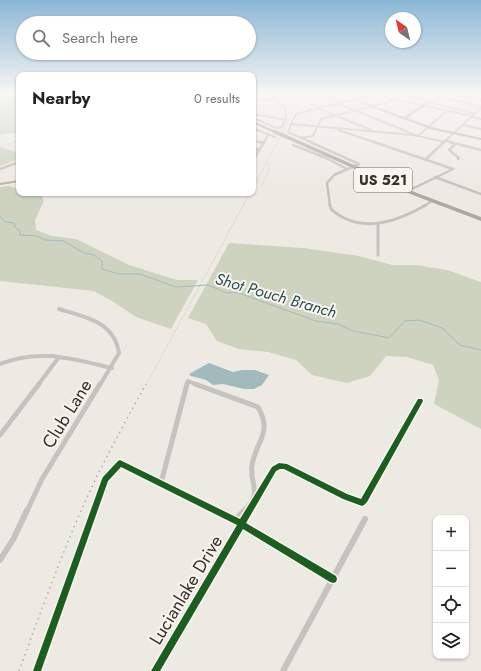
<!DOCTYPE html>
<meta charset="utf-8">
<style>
:root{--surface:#fff;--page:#f2f2f2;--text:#222;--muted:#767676;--line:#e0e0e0}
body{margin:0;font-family:Jost,sans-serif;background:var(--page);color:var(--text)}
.controls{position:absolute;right:12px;bottom:12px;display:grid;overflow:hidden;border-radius:8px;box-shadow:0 1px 3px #0004}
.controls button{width:36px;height:36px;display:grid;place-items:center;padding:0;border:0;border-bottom:1px solid var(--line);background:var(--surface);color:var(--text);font:20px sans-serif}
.compass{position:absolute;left:385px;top:12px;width:36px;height:36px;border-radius:50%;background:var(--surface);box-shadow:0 1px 3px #0004;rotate:325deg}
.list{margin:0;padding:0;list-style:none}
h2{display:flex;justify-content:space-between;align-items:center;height:52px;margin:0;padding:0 16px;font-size:17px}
h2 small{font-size:13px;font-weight:400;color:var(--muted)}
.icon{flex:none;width:22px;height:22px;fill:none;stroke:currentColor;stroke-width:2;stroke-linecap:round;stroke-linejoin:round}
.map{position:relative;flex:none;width:481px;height:671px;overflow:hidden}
.search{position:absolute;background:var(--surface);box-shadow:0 1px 3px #0004;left:16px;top:16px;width:240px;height:44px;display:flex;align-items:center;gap:10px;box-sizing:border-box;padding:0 14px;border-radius:22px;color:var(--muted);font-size:15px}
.panel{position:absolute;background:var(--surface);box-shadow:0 1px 3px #0004;left:16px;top:72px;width:240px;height:124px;border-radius:8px}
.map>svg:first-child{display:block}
.green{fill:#cdd3bf}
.water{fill:#a1bbbd}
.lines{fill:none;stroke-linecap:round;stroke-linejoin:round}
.stream{stroke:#a1bbbd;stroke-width:1}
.street-far5{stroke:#c7c2bd;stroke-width:2}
.street-far4{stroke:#c7c2bd;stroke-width:2.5}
.street-far3{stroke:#c7c2bd;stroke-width:3}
.street-far2{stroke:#c7c2bd;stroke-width:4}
.street-far1{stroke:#c7c2bd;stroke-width:5}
.street{stroke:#c7c2bd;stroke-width:6}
.secondary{fill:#b7b3ad;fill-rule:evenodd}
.highway{fill:#aca9a3;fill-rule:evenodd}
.rail-far1{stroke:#afaba7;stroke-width:1;stroke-dasharray:0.5 1.5;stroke-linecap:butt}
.rail{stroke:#afaba7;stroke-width:1.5;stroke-dasharray:1.5 4;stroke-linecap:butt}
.highway-bridge{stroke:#aca9a3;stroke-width:4}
.cycleway-casing{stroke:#f9f4ed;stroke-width:3}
.cycleway{fill:#1b5e20;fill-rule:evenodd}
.labels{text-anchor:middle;stroke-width:4;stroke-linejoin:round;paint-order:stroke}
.shield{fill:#f9f4ed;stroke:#726b65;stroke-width:1}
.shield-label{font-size:14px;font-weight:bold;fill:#38302b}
.water-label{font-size:16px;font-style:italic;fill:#244f56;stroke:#f9f4ed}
.near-street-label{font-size:18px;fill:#38302b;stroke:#f9f4ed}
</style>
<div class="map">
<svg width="481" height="671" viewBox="0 0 481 671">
<rect width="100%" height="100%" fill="#edeae4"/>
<g class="green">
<polygon points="0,93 19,93 19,132 0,135 0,104 10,100 0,101"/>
<polygon points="0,147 17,152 19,153 19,159 0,166"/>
<polygon points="9,186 19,189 19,193 41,195 44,201 35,220 36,230 52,236 76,239 129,265 177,280 198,280 171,329 136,317 117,304 94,291 0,281 0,187"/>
<polygon points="229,243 303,248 359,256 392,265 416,265 447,270 481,282 481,429 434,404 439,380 433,365 407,357 386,356 370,376 347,383 312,375 296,360 268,352 239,349 217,341 206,324 188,318"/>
</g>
<polygon class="water" points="209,363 233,372 242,370 255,370 269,375 262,385 254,389 244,389 223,384 213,385 206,380 191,376 189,374"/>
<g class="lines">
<polyline class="stream" points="0,216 5,222 14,223 15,227 20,231 20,235 37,236 45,240 64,241 84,253 94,255 102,261 102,269 119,274 140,274 176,287 208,285 227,293 236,292 316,321 338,324 353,331 389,338 405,321 419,320 442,328 460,345 481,350"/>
<g class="street-far5">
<polyline points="397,93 475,114"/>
<polyline points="428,93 481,107"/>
<polyline points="453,93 481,100"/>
<polyline points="477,93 481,94"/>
<polyline points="360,94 372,95"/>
<polyline points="376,95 472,116"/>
<polyline points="314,97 345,102"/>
<polyline points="253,100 275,99"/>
<polyline points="333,101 337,93"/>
<polyline points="339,104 418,136 447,111"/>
<polyline points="311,105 324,106"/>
<polyline points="320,109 371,130"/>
<polyline points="253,114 286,120"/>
<polyline points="471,117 481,119"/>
<polyline points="253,118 276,128 282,127 286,118 285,107 276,100 272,93"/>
<polyline points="290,124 413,135 445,142"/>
<polyline points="463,125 481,129"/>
<polyline points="253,128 275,137"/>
<polyline points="338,130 377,143"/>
<polyline points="300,138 313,136 321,119 398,100"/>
<polyline points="253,141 263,143"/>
<polyline points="446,141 454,143"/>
<polyline points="264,143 268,134"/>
<polyline points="313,143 288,132 296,114 379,93"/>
<polyline points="443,143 481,108"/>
</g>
<g class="street-far4">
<polyline points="259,142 263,143"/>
<polyline points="310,142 359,164 334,175 327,183 330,206"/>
<polyline points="374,142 453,169"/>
<polyline points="450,142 481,150"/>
<polyline points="455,144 449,150 459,158 458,159"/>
<polyline points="293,145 326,158 347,169"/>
<polyline points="253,148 260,150"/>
<polyline points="253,160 264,142"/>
<polyline points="425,160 444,142"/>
<polyline points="0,169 19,162"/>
<polyline points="435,177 481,194"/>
<polyline points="408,191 453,169"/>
<polyline points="424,206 432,201"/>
</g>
<g class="street-far3">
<path d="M330,205L331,209C360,235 396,222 426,205"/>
<polyline points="378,224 378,255"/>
</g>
<g class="street-far2">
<path d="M59,309C85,317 114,321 119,353L100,385"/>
<path d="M0,364C40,348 72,359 112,368"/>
<polyline points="38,385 59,357"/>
<polyline points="187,385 188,381 198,385"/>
</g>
<g class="street-far1">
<path d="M195,384L258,407C273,433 256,441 252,465C249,486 264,491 244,511"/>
<polyline points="0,435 39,384"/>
<polyline points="161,483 187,384"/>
<polyline points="27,511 42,479 100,384"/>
<polyline points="94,511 105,479 120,463 217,511"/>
<polyline points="249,511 274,469 279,466 285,466 345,497 362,503 420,401"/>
</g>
<g class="street">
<polyline points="215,510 242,524 333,579"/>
<polyline points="235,520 245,510"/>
<polyline points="0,560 14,538 27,510"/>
<polyline points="37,671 94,510"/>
<polyline points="155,671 250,510"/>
<polyline points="283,671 365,519"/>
</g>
<g class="secondary">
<polygon points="359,93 361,93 359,100 367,103 404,117 426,102 450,93 454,93 428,104 407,118 432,127 481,138 481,140 430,129 365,105 357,100"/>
<polygon points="19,97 19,99 0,102 0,100"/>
<polygon points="19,180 19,182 0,185 0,183"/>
</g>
<g class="highway">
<polygon points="253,121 276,131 277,132 274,133 253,123"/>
<polygon points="285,136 289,136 417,193 481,217 481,221 413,195 285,138"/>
</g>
<g class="rail-far1">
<polyline points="0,146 19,141"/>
<polyline points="261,187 269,170 268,161"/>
<polyline points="253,188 303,93"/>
<polyline points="146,385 250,193"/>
</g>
<path class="rail" d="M19,671C43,606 66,541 96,478C112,446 129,415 146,384"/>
<polyline class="highway-bridge" points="275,132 287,137"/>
<defs>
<polygon id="cycleway" points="418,399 422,399 423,401 367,502 364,505 362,506 343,499 284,469 280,469 276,471 246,523 336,576 337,579 336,582 333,583 330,582 243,529 160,671 151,671 237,525 121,467 108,481 41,671 33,671 102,479 103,477 118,461 120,460 122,461 240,519 272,467 279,463 287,464 347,494 361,499"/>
</defs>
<use href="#cycleway" class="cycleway-casing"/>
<use href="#cycleway" class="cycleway"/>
</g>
<linearGradient id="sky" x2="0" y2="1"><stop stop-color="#8bb7d7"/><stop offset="0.5" stop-color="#f7f6f3"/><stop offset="1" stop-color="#f7f6f3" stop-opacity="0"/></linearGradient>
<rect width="481" height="187" fill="url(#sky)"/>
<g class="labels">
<rect class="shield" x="354" y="168" width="58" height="24" rx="3"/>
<g class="shield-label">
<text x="383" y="185">US 521</text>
</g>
<g class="water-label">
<text transform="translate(276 295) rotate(16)" y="6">Shot Pouch Branch</text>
</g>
<g class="near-street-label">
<text transform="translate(67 414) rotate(-58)" y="6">Club Lane</text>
<text transform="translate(186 590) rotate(-59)" y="6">Lucianlake Drive</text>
</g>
</g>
</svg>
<div class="controls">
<button>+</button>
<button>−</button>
<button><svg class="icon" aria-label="locate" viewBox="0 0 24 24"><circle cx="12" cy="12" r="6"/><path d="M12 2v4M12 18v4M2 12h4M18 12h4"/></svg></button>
<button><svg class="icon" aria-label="layers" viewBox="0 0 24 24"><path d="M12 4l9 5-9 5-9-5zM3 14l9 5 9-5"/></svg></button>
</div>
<svg class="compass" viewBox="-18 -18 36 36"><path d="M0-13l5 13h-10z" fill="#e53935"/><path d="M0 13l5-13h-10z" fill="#767676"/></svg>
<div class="search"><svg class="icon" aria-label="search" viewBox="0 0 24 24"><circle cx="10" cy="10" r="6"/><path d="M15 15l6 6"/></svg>Search here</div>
<section class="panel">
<h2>Nearby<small>0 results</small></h2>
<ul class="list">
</ul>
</section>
</div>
